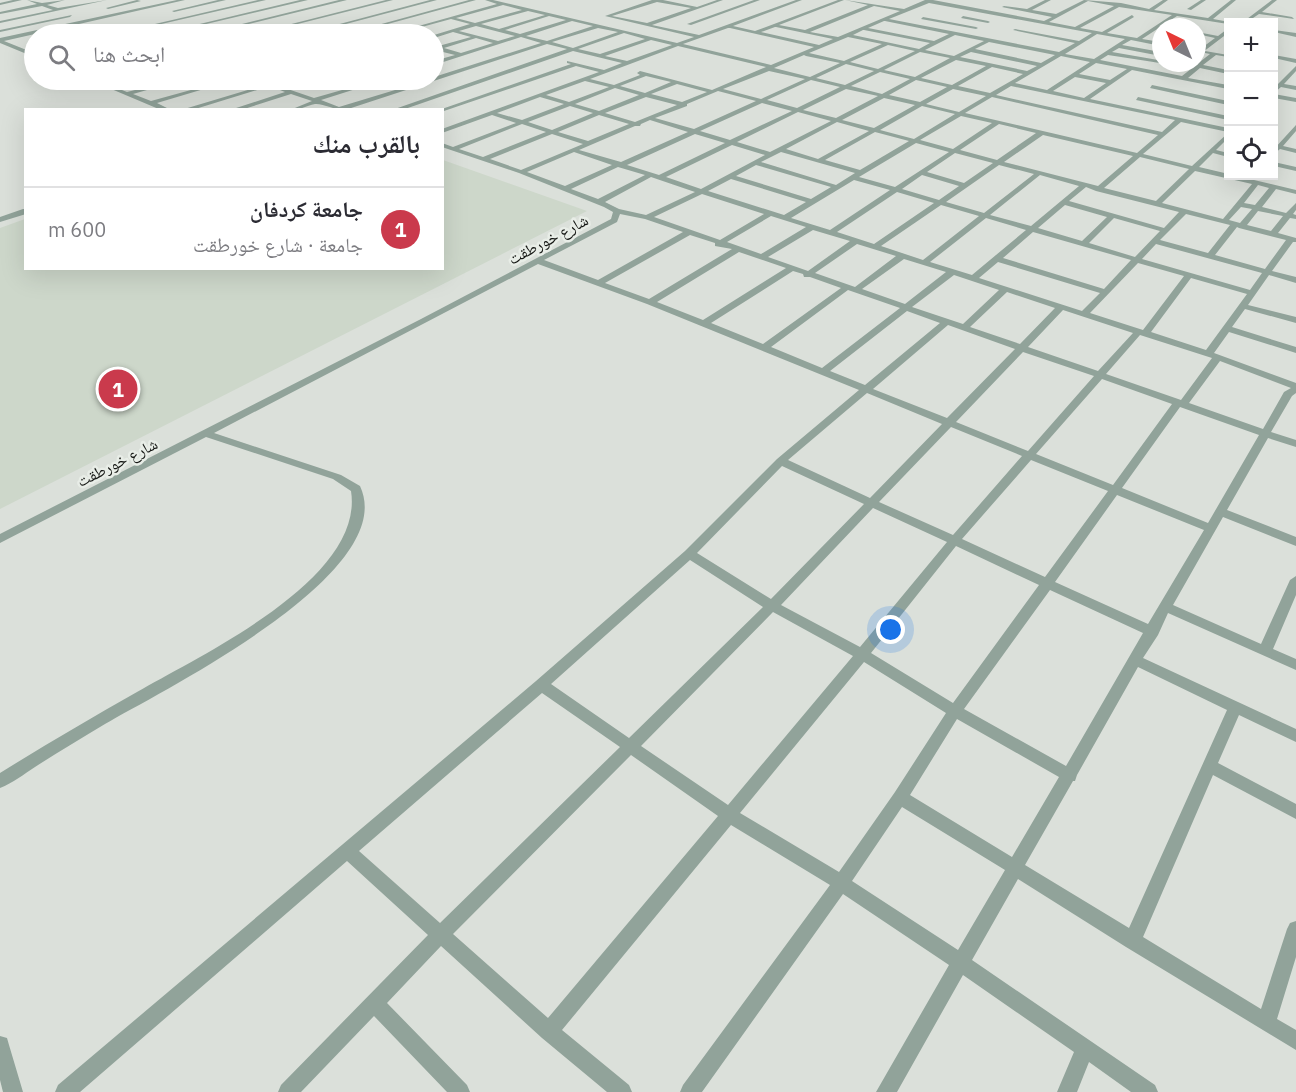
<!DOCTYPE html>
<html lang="ar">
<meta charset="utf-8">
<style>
:root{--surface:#fff;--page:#f2f2f3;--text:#2b2b33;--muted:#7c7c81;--line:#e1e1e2;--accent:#ca3a4c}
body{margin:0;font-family:"IBM Plex Sans","Noto Naskh Arabic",sans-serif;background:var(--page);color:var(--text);direction:rtl}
.controls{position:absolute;right:18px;top:18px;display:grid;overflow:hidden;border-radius:0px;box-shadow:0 6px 24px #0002}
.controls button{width:54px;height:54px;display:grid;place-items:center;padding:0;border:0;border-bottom:2px solid var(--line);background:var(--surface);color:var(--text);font:30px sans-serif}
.compass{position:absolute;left:1152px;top:18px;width:54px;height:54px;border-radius:50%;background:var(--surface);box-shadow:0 6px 24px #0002;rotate:317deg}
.you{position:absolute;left:891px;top:630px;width:21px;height:21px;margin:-15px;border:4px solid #fff;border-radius:50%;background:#1a73e8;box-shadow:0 0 0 9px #1a73e833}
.badge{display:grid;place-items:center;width:39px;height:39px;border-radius:50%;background:var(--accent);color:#fff;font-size:20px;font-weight:700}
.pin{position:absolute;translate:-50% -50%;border:3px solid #fff;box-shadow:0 2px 6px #0006}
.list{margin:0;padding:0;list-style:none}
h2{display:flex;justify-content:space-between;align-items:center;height:78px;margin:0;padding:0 24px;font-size:26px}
h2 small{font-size:20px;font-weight:400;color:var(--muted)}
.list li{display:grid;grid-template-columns:39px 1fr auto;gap:18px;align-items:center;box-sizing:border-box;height:84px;padding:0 24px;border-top:2px solid var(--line)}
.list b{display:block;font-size:22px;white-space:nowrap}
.list p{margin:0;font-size:20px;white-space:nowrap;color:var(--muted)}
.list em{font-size:20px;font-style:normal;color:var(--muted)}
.icon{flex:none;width:33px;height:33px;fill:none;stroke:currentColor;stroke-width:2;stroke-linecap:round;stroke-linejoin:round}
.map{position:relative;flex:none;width:1296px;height:1092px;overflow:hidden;direction:ltr}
.search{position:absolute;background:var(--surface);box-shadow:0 6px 24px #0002;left:24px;top:24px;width:420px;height:66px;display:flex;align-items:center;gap:15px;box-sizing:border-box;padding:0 21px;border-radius:33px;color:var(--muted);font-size:22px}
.panel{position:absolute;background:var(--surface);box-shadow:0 6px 24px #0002;left:24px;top:108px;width:420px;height:162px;border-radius:0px;direction:rtl}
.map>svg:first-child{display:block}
.built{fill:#cdd7ca}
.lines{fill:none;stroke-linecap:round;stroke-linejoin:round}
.minor{fill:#91a39a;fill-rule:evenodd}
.labels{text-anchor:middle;stroke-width:5;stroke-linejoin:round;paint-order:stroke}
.far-street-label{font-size:16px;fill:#141613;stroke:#e8ede7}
</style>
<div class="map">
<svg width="1296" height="1092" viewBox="0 0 1296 1092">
<rect width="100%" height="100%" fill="#dbe0da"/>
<polygon class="built" points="443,160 587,211 0,509 0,228 25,219 26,268 442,268"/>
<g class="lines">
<g class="minor">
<polygon points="13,0 22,0 0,5 0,3"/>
<polygon points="27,0 42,3 65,0 47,5 58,8 107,0 0,23 0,21 53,10 42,6 0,14 0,12 37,4"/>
<polygon points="137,0 141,1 108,9 106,8"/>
<polygon points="177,0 185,0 4,41 34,53 34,57 0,43 0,38"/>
<polygon points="218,0 226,0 174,12 172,11"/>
<polygon points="258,0 266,0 118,34 112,34"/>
<polygon points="300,0 308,0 164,34 158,34"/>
<polygon points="339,0 347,0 208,34 202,34"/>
<polygon points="386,0 393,0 258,34 252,34"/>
<polygon points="430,0 437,0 308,34 302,34"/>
<polygon points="469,0 476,0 351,34 345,34"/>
<path d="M485,0H493L677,43L694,37L605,16L652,0H663L697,7L717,0H723L652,25L699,35L796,0H802L733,26L755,31L838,0H844L779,25L805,30L868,5L845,0L904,9L925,0H933L1044,21L1052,17L1002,7L1004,6L1027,9L1045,0H1051L1032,10L1056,14L1084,0L1121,3L1149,9L1163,0H1168L1154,10L1208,18L1231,0H1236L1213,19L1230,22L1228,24L1177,16L1142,39L1161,42V46L1131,40L1122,45L1161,52V56L1119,48L1112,52L1158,60L1160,63L1108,55L1100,60L1182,76L1210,54L1205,53V51L1228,55V57L1216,55L1203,65L1228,70V74L1200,68L1188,78L1228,85V89L1132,70L1090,99L1228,128V132L1181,122L1143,154L1192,166L1228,133V138L1216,150L1228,153V157L1213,153L1199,167L1296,190V194L1276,189L1262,207L1286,213L1296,203V210L1293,214L1296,215V219L1290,218L1278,233L1296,238V242H1293L1272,271L1296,277V283L1269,275L1248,305L1296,317V323L1245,309L1232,327L1296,347V353L1229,332L1214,353L1296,383V393L1292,396L1271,432L1296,440V447L1268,438L1227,510L1296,537V546L1223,517L1173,605L1261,644L1290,580L1296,576V595L1273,649L1296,659V670L1168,613L1158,635L1143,658L1296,729V742L1239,715L1218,763L1296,804V819L1213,775L1143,937L1261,1009L1287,929L1290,923L1296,921V957L1277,1019L1296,1030V1050L1126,947L1018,879L972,960L1155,1085L1158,1092H1131L1089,1062L1077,1092H1057L1074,1052L963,975L897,1092H876L949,965L843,894L702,1092H680L683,1085L830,885L731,825L562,1030L629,1085L632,1092H607L542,1038L441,946L387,1003L467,1085L470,1092H447L374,1016L301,1092H278L281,1085L428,935L347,861L80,1092H55L58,1085L536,681L685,551L777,459L859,390L647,304L538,264L214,433L341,475L360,486C401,573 163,690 105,724C82,738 58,752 35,767C24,774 13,783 0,788V773C45,745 91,718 137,692C201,655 365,579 351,491L333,479L206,437L0,543V534L421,319L611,219L613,212L604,207L519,173L442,147V143L453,147L516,123L492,115L442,133V129L599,72L576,66L444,111L439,110L571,64L567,63V61L604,70L622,63L573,51L402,110H392L567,49L547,44L345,110C335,110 322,103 315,104C306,106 300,110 290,110L312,101L291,94L241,110H230L285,92L270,86L192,110H181L281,80H288L276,85L314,98L342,90L314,80C325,80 335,86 346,87C359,89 371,79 384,80L321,100L339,107L428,80H434V77L541,43L521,37L434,65V61L455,55L435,50V47L471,37L453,32L434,38V35L470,24L451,19L396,34H390L497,4ZM1088,1L1114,6L1075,27L1049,22ZM657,2L691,8L647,23L612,16ZM929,3L1092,33L1079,41L1015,29L1013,30L1075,43L1059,52L889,19ZM503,5L522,10L475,23L456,18ZM874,6L900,11L838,37L810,32ZM1119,7L1172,15L1137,38L1107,33L1134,17L1132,15L1102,32L1080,28ZM528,11L545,15L499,29L481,24ZM549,16L566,20L520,34L505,30ZM572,21L593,26L547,41L526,36ZM884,21H885L949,34L934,41L868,28ZM476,26L515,36L498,41L459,31ZM775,27H776L833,39L819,45L761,32ZM598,28L618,32L573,48L552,42ZM728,28H730L814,47L771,65L683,44ZM863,30H864L930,43L919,49L853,35ZM624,33L645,39L600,54L578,49ZM1097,34L1125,39L1094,59L1065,54ZM955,35L984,41L954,56L925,50ZM848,37L882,44L844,61L809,53ZM476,38L493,43L461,53L444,48ZM651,40L672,45L627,61L605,56ZM989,42L1055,55L1041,63L975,49ZM888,45L915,51L878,69L850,62ZM678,46L766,67L712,90L640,71L637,73L640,75L614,85L590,79ZM920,52L950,58L915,77L884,70ZM971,52L1037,66L1027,71L960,57ZM804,55L806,56L840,63L810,77L774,68ZM1061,56L1090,62L1047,90L1015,83ZM956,60L986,66L952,85L921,78ZM1096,63L1127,69L1110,80L1079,74ZM846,64L874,71L845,85L816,78ZM992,67L1023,74L990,93L958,86ZM769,71L805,79L761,99L723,89ZM880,72L910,79L882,94L851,86ZM646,76L671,82L645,93L620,86ZM1075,77L1106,83L1084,98L1053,91ZM811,80L840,87L797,108L767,100ZM916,80L947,87L920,102L889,95ZM585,81L609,87L569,102L546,95ZM677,84L707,92L682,102L651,94ZM1011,86L1175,120L1162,132L996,95ZM615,88L639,95L599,111L575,104ZM846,89L878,96L836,118L803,110ZM953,89L986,96L959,112L926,104ZM718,91L756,101L694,129L655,118L687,106V104ZM540,97L564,104L522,120L497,113ZM646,97L677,105L635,122L605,113ZM992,97L1158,135L1137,153L965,113ZM884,98L915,105L874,128L842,120ZM762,103L792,111L730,140L700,131ZM570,106L593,113L552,130L528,122ZM922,106L955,114L914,139L880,130ZM798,112L831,121L770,152L737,142ZM599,115L629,124L588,141L558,132ZM961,116L992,123L953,149L920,140ZM650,120L688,132L621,162L579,150L635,126H640L641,124ZM837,122L869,131L818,159L786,149ZM522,124L546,132L483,157L459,149ZM999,124L1036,133L997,160L960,150ZM875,132L909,141L860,170L825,160ZM552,134L583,144L521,170L490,159ZM695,134L725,143L659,175L627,165ZM1043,135L1133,156L1098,186L1004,162ZM916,143L949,152L895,187L859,177ZM732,145L765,155L701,189L666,177ZM574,152L612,165L565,186L527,172ZM781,152L855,173L836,185L761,162ZM955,153L993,163L964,183L927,172ZM1140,157L1189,169L1156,201L1104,188ZM756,165L831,187L811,199L736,176ZM999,165L1034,174L984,213L946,202ZM618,167L645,175L598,199L571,189ZM1195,171L1252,184L1223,219L1162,203ZM922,175L959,186L939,200L902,189ZM1040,175L1079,186L1031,226L990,215ZM651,177L695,192L646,215L619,209L605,202ZM731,179L806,202L784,215L708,191ZM854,180L890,190L830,230L791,218ZM1258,185L1269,188L1255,205L1244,203ZM1086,187L1096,191L1179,212L1164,228L1069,201ZM897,192L934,203L874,244L837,232ZM702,194L764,214L720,240L654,217ZM941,205L979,216L923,260L881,246ZM1065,205L1107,217L1082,241L1038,228ZM1241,207L1252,209L1240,223L1229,220ZM1258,211L1283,216L1271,231L1247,225ZM620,214L645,219L683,232L598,280L544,260L617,222ZM1186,214L1230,225L1208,253L1160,240ZM771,216L806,227L761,254L727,242ZM986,218L1026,230L972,275L930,262ZM1114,218L1160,231L1135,257L1089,243ZM1237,227L1239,228L1286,240L1265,269L1215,255ZM813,230L850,241L808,271L768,257ZM1033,232L1131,260L1104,289L1003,258ZM690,235L715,243V246L732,249L649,299L605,283ZM857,244L896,256L855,287L815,273ZM1156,244L1262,273L1250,290L1142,259ZM739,252L786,268L703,320L657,302ZM904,259L946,272L905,304L862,289ZM998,262L1100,293L1082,311L979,278ZM1138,263L1184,276L1143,330L1090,313ZM793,271L803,274L804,277H810L841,288L763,344L711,323ZM954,275L999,290L963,324L912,307ZM1191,278L1247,294L1206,350L1151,332ZM848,290L900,308L822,368L771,347ZM1007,292L1055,308L1020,344L970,327ZM1063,310L1133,333L1098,371L1028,347ZM907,311L940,323L865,385L830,371ZM948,325L1015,349L947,418L873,389ZM1140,335L1212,358L1181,400L1106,374ZM1023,352L1094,376L1028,451L956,422ZM1220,361L1291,388L1284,392L1263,429L1189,403ZM1102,379L1172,404L1113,485L1036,454ZM867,393L942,424L870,498L788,460ZM1180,407L1259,435L1208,523L1122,488ZM951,427L1022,456L953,535L879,502ZM1031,460L1108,491L1045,577L962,539ZM782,466L864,504L771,599L697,553ZM1117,495L1204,530L1148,624L1055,582ZM873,508L947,542L860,647L781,605ZM956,546L1039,585L953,703L871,653ZM690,560L763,607L629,738L551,684ZM1050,590L1143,633L1066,766L964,709ZM773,612L853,656L728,805L641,746ZM864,662L946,713L895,792L839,872L740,813ZM1138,667L1227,710L1129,928L1025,865L1073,781H1075L1077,775ZM542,693L620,747L440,923L359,851ZM957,719L1059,777L1012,857L910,795ZM631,755L718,816L548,1018L453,934ZM902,807L1005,870L958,950L852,881Z"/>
<polygon points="754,0 760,0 691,25 687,24"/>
<polygon points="1201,0 1206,0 1191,10 1187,9"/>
<polygon points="1272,0 1277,0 1262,12 1292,17 1294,19 1259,14 1247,22 1243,22"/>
<polygon points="72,15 70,17 0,32 0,30"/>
<polygon points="963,16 988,21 990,22 988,23 961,18"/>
<polygon points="923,17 976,27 978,28 976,29 921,19"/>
<polygon points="105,26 107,28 75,34 68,34"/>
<polygon points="1226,30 1228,30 1228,33 1203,52 1199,52 1199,50 1215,38 1197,34 1197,32 1218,36"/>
<polygon points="1274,30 1296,33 1296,37 1274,32"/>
<polygon points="1274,55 1296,59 1296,63 1274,58"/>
<polygon points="1296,66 1296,71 1284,84 1296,86 1296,90 1281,87 1274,93 1274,88"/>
<polygon points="90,80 97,80 107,84 132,80 112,86 127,92 175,80 182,80 133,94 151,101 227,80 234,80 157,103 171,110 161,110"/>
<polygon points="1152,85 1228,101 1228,105 1150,88"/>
<polygon points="1274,94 1296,98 1296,102 1274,98"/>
<polygon points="1138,97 1228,116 1228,120 1136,100"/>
<polygon points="1296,125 1296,131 1283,146 1296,149 1296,153 1280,149 1274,154 1274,149"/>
<polygon points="1274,162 1296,167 1296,171 1274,166"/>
<polygon points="23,209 26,209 26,214 0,222 0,217"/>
<polygon points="0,1036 7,1038 9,1045 23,1092 3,1092 0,1080"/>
</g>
</g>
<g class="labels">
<g class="far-street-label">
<text transform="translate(548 239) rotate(-28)" y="6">شارع خورطقت</text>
<text transform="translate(117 462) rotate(-27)" y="6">شارع خورطقت</text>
</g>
</g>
</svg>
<div class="controls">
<button>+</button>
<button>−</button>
<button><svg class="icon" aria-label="locate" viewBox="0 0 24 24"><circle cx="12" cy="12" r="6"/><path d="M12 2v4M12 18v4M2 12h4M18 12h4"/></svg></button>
</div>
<svg class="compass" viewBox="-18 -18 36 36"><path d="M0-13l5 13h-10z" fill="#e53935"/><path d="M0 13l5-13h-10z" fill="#7c7c81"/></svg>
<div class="you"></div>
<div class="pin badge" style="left:118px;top:389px">1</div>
<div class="search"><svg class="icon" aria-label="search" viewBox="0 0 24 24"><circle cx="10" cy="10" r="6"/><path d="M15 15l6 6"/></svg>ابحث هنا</div>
<section class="panel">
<h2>بالقرب منك<small></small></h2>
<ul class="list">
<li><span class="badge">1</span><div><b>جامعة كردفان</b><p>جامعة · شارع خورطقت</p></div><em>600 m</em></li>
</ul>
</section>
</div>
